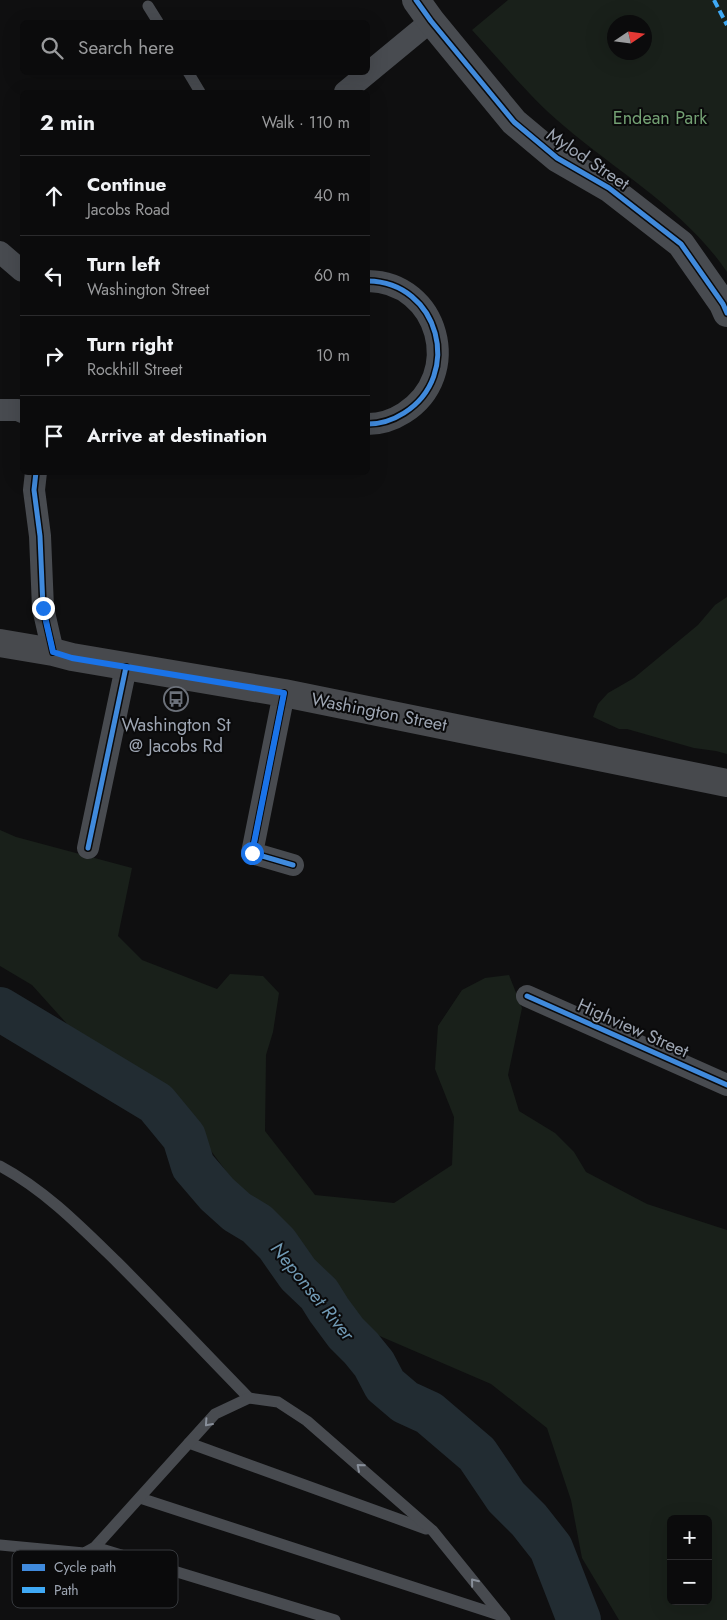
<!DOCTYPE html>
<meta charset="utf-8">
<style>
:root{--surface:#0b0b0c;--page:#141415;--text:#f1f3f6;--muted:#9a9b9d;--line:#2b2b2d}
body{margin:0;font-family:Jost,sans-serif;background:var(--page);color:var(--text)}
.controls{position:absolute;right:15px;bottom:15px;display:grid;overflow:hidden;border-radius:8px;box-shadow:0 5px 20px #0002}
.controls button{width:45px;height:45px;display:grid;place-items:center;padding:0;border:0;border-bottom:1px solid var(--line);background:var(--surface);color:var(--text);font:25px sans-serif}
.compass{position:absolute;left:607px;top:15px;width:45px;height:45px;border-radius:50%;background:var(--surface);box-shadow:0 5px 20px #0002;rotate:77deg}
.stop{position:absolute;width:15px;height:15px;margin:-11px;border:4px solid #1a73e8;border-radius:50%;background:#fff}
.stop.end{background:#1a73e8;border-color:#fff;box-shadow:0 1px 5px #0008}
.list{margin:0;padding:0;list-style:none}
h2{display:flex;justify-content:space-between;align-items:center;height:65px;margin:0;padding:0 20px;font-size:21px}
h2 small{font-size:16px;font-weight:400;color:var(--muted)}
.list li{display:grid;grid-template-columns:32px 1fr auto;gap:15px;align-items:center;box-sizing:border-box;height:80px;padding:0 20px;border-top:1px solid var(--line)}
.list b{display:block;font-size:19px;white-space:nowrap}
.list p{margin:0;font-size:16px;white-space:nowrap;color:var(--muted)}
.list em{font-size:16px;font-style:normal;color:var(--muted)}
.icon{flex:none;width:28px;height:28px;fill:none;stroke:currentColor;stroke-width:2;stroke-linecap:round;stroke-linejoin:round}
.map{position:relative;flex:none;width:727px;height:1620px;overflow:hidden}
.search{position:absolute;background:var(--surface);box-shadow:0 5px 20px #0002;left:20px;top:20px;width:350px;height:55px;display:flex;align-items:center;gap:12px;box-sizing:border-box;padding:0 18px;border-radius:8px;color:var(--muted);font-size:19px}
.panel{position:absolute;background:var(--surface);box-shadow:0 5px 20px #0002;left:20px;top:90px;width:350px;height:385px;border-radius:8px}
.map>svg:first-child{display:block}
.green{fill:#19201a;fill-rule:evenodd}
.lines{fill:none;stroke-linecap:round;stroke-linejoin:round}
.river{stroke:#222c32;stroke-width:44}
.service{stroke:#484b50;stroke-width:11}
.minor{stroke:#484b50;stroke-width:22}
.tertiary{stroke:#484b50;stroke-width:28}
.secondary{stroke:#47494d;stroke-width:28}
.quiet{stroke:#3fa9f5;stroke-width:4;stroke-dasharray:8 4;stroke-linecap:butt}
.cycleway-casing{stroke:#0a0a0b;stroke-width:8}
.cycleway{stroke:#408adc;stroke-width:5}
.oneway{stroke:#888f9a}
.route{stroke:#1a73e8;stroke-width:6}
.labels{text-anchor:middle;stroke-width:4;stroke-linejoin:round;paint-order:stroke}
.park-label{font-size:18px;fill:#73a073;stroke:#0a0a0b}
.street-label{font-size:18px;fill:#9ea6b3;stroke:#0a0a0b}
.poi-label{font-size:18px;fill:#9ea6b3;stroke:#0a0a0b}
.water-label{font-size:19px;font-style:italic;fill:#7099b3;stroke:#0a0a0b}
.key{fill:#0a0a0b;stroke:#36393d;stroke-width:1}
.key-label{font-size:14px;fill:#9ea6b3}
</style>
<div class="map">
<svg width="727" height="1620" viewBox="0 0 727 1620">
<rect width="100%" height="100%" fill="#0f0f10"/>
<g class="green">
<path d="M508,0H727V272C686,211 619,173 564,126C530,98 502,62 472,30ZM614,22H644V52H614Z"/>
<polygon points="727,597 727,754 716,751 694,748 627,729 619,729 593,717 598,704 608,693 634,678 698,625 715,605"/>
<path d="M0,830L16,837L132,868L118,936L142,960L217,989L230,974L263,976L279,993L273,1032L266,1055L265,1131L315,1195L394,1203L452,1165L454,1117L435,1069L438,1026L462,990L485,978L509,975L522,1008L508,1075L519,1111L555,1133L574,1152L586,1172L647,1204L727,1230V1620H619L582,1558L571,1500L547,1428L491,1384L375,1334L332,1291L280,1228L231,1178L181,1110L133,1070L68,1025L32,985L0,966ZM671,1519H708V1601H671Z"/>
</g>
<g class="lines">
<polyline class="river" points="0,1009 156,1103 184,1137 193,1166 217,1194 237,1212 257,1224 277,1244 298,1274 319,1294 329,1310 346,1333 361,1348 374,1364 385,1385 405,1402 429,1413 477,1454 506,1497 529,1520 551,1548 579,1620"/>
<g class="service">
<polyline points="148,6 158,22"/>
<polyline points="188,72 200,92"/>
<path d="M0,1166C45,1190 81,1227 117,1262C162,1307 205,1353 249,1398"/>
<polyline points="189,1443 426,1529"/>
<polyline points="140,1498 502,1616"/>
<polyline points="0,1545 84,1553 95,1547 215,1414 249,1398 278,1402 307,1421 433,1531 505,1620"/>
<polyline points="95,1547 335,1620"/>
</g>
<g class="minor">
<polyline points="345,92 431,21"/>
<polyline points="0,252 22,271"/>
<path d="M368,281C439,282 464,375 404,413C393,420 380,424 368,424"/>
<polyline points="0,410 18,410 22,412"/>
<polyline points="36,472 34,490 40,536 43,608 53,652"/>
<polyline points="284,693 252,853 293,865"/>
<polyline points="88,848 126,667"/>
<polyline points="527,996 727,1085"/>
</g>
<polyline class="tertiary" points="416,0 431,21 514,122 557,158 609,188 681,244 723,304 727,313"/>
<polyline class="secondary" points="0,643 53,652 72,657 284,693 727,783"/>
<polyline class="quiet" points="714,0 727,25"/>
<defs>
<g id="cycleway">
<polyline points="416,0 431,21 514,122 557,158 609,188 681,244 723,304 727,313"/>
<path d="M368,281C439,282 464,375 404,413C393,420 380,424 368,424"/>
<polyline points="36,472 34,490 40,536 43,608 53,652"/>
<polyline points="284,693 252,853 293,865"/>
<polyline points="88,848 126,667"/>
<polyline points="527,996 727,1085"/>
</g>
</defs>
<use href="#cycleway" class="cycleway-casing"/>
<use href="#cycleway" class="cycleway"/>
</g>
<defs><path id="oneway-chevron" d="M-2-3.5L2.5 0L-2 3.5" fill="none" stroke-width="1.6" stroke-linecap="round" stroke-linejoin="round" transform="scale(1.25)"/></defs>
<g class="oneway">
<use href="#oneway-chevron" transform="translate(208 1423) rotate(132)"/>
<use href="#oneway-chevron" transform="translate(360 1467) rotate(-139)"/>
<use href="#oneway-chevron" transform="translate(474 1582) rotate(-129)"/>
</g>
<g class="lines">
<polyline class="route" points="43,608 53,652 72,658 284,693 252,853"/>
</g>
<defs>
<symbol id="bus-ring" viewBox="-11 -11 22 22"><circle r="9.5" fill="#0a0a0b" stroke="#6c717a" stroke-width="1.5"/><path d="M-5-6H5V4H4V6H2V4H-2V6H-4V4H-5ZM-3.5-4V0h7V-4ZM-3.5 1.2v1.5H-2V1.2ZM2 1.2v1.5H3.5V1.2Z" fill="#6c717a"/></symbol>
</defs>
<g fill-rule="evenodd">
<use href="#bus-ring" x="162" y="685" width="28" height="28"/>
</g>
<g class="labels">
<g class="park-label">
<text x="660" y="124">Endean Park</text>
</g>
<g class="street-label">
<text transform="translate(588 159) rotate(34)" y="6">Mylod Street</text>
<text transform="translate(379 712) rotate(11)" y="6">Washington Street</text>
<text transform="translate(633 1028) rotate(24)" y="6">Highview Street</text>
</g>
<g class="poi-label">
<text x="176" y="731">Washington St<tspan x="176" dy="21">@ Jacobs Rd</tspan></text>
</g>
<g class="water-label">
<text transform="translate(313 1291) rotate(51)" y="7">Neponset River</text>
</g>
</g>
<rect x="12" y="1550" width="166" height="58" rx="8" class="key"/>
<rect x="22" y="1564" width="23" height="7" fill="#408adc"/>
<rect x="22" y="1587" width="23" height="6" fill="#3fa9f5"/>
<g class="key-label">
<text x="54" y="1572">Cycle path</text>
<text x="54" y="1595">Path</text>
</g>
</svg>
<div class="controls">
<button>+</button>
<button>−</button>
</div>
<svg class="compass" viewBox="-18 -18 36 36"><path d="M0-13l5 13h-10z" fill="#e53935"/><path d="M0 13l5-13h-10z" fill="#9a9b9d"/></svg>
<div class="stop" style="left:252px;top:853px"></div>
<div class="stop end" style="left:43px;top:608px"></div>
<div class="search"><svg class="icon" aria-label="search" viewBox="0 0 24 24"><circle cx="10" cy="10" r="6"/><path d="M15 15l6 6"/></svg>Search here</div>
<section class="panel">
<h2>2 min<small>Walk · 110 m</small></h2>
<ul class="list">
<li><svg class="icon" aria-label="ahead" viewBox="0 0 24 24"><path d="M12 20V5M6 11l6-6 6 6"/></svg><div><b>Continue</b><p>Jacobs Road</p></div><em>40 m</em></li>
<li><svg class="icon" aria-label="left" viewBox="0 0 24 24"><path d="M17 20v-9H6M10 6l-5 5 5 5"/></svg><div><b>Turn left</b><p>Washington Street</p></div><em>60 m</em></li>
<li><svg class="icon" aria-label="right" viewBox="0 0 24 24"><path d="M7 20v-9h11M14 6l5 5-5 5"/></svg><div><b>Turn right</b><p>Rockhill Street</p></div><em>10 m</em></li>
<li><svg class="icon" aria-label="arrive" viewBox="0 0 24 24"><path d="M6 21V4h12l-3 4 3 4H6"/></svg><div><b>Arrive at destination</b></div></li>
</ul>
</section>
</div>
